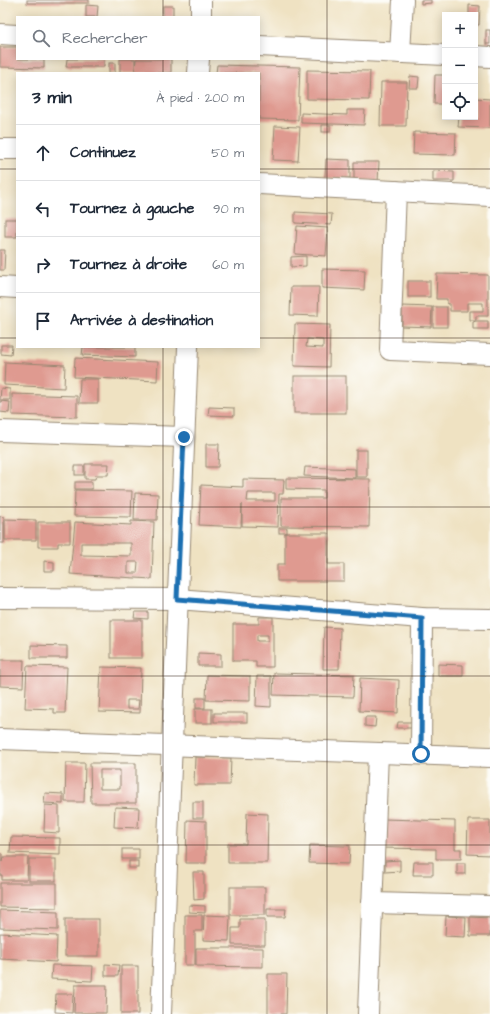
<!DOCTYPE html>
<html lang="fr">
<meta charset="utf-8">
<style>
:root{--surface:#fff;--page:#f6f6f7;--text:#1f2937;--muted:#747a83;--line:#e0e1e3}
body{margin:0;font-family:"Architects Daughter",sans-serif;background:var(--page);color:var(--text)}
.controls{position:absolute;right:12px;top:12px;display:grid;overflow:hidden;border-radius:0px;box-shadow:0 2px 10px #0003}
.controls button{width:36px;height:36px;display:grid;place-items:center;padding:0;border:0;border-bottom:1px solid var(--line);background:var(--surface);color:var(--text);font:20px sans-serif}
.stop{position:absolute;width:12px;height:12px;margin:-9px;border:3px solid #1f6fb2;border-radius:50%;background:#fff}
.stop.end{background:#1f6fb2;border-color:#fff;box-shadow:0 1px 4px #0008}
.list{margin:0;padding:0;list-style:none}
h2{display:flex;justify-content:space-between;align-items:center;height:52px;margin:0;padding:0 16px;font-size:17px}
h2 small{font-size:13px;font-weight:400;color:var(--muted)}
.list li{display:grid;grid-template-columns:26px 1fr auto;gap:12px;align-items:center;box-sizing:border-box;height:56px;padding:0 16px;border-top:1px solid var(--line)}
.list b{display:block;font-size:15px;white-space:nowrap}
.list em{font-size:13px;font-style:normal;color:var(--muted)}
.icon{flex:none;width:22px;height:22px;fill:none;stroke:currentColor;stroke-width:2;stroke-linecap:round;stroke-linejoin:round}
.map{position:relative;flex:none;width:490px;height:1014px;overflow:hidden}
.search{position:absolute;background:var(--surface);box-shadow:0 2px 10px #0003;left:16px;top:16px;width:244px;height:44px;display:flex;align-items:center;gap:10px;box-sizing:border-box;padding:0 14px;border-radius:0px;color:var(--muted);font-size:15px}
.panel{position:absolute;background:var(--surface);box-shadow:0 2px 10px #0003;left:16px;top:72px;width:244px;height:276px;border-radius:0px}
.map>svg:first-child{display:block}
.building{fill:#df9a90;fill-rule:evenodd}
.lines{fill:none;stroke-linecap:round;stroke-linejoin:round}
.minor-casing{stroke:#958670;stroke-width:22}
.minor{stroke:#fff;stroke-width:20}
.route{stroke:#1f6fb2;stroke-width:5}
.grid{fill:none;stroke:#3b2a1e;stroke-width:1;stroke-opacity:0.55}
</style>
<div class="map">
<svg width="490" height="1014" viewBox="0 0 490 1014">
<rect width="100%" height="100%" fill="#fdfcf7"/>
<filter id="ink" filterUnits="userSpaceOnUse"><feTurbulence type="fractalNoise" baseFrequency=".025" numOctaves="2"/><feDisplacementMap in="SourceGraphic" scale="8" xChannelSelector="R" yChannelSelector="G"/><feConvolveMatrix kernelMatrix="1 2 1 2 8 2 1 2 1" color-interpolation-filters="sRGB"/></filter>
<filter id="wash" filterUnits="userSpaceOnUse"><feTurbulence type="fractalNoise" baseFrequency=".012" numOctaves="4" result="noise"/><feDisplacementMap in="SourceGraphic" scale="16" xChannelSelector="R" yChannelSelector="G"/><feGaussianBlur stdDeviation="0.9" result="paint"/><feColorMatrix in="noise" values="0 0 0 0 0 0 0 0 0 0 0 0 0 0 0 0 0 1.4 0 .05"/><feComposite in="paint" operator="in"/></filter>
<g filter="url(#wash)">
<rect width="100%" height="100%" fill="#efe2c2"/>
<g id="blocks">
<g class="building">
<rect x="27" y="0" width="62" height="3"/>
<polygon points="421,0 431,0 431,3 421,4"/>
<polygon points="86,5 98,6 97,17 86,17"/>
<polygon points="469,5 480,6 479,25 475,25 475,15 469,15"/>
<rect x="163" y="6" width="10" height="11"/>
<rect x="486" y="30" width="4" height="14"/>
<polygon points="0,47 17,47 17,59 44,59 44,68 0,67"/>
<polygon points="67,59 104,59 104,67 66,67"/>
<rect x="120" y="59" width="15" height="14"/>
<polygon points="136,59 171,59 171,73 135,73"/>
<rect x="109" y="63" width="6" height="10"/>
<polygon points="217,65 300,67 298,120 259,119 259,73 216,73"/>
<polygon points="307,70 370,71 369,100 307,99"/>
<polygon points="435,75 445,75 445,104 434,104"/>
<polygon points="410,76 419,77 418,88 409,88"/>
<polygon points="381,82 407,82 406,126 380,126"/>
<polygon points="475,98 490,99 490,128 458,127 459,117 475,117"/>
<polygon points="347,110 365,110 364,125 301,123 301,113 347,115"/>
<rect x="322" y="125" width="8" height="7"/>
<polygon points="275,126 300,127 298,161 273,160"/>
<polygon points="414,132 456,133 455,155 413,154"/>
<polygon points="326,159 350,160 350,178 325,178"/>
<polygon points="354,162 379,162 378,182 354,181"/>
<polygon points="433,171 454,172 454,181 433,181"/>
<polygon points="295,212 332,214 331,225 295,223"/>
<rect x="5" y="219" width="12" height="18"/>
<polygon points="297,226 328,228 326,256 295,254"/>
<polygon points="0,250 5,250 4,270 0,270"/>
<polygon points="306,256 306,266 291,267 291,257"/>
<polygon points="322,269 365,270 364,290 322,288"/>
<polygon points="437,274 488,275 488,316 476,316 476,320 469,320 469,311 483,311 483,303 467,303 467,311 450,311 450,304 447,304 447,299 436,299"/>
<rect x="408" y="281" width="22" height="16"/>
<polygon points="291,287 319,287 318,316 290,315"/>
<polygon points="402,306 432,307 431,327 402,326"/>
<rect x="433" y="307" width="14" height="20"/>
<polygon points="476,321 488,321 488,329 473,329 473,322"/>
<path d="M295,324L330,325L329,367L294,366ZM307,339L323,340V348L306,347Z"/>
<polygon points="1,345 12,345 11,355 1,354"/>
<polygon points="83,347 135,347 135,357 82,355"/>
<polygon points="75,358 158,362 157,381 74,377"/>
<polygon points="5,362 65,365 64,388 4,385"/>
<rect x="294" y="376" width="52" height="37"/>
<polygon points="80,379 98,379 98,403 79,403"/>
<polygon points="1,388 10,389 10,400 0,400"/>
<polygon points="12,394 77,396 77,417 12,415"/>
<polygon points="0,401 10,402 9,413 0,412"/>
<polygon points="209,407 234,408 234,416 208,415"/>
<polygon points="206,444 219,444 218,467 206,467"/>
<rect x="356" y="450" width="11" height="27"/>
<polygon points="85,464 109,464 108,475 96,475 95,479 85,479"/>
<rect x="75" y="466" width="9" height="9"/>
<polygon points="305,467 355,469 355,478 304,476"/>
<polygon points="286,478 370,479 369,527 281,526 281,498 324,498 324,490 286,489"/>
<path d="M243,479L284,480L283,494H279L278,527L242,526V504L241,527L199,525L201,485L243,487ZM248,493H275V501H247Z"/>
<rect x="75" y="482" width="17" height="7"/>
<polygon points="75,490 132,491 131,517 74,516"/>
<polygon points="135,493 158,494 157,520 134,520"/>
<polygon points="0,516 4,517 4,543 0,543"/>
<polygon points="5,519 36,520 36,540 5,540"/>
<path d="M131,521L154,522L152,579L70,574L75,522L131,525ZM81,543H131V556L81,555ZM128,562H138L137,573H128Z"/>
<polygon points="38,522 70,522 70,543 58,543 58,547 38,547"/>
<rect x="279" y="528" width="8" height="5"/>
<polygon points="285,533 328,533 328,564 344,564 344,581 277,581 277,564 285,564"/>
<polygon points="44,561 54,562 54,571 44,571"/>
<polygon points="135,612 148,612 148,619 134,618"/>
<path d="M259,617H273V667H256V661H233V624H259ZM257,635H268V641H257Z"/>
<rect x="111" y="620" width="31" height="38"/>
<polygon points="324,627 340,628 339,669 323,669"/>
<polygon points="31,645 67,646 67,658 31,658"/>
<polygon points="198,653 221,654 221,666 198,666"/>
<polygon points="0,660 24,660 23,687 0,686"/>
<polygon points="438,664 463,665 463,676 438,676"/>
<polygon points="27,666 67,667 65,713 54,713 54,709 25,708"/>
<path d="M101,667L141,668L140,713L99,712ZM127,700H139L138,709H127Z"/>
<polygon points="274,673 354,675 353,697 273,695"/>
<polygon points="207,675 250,676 250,701 206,700"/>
<polygon points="257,676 271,676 271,707 256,706"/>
<polygon points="360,678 399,680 398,713 359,711"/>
<rect x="196" y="698" width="9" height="10"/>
<rect x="195" y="709" width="17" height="14"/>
<rect x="214" y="713" width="33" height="9"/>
<polygon points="365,717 376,717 375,727 365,726"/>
<polygon points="398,722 413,722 413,728 397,728"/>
<polygon points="195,757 231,758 230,785 194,785"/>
<polygon points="66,763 85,763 84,802 65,802"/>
<path d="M90,763H136V803H91ZM100,770H120V789H100Z"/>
<polygon points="45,793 63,794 63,804 44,803"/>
<rect x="193" y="802" width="10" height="16"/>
<polygon points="45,805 59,806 59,833 44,832"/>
<polygon points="115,807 139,808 138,828 114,827"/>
<polygon points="247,813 268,814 267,863 228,863 228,844 246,844"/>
<polygon points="383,819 455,821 455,849 461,849 461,859 436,859 436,849 382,848"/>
<polygon points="187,820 206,821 206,863 186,863"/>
<polygon points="468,820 490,820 490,855 467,854"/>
<polygon points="11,837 60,838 60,855 10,853"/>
<polygon points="310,845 350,846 349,864 309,863"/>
<rect x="122" y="849" width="17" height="10"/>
<polygon points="0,854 2,854 2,862 3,857 28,857 27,880 2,880 2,875 0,875"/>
<rect x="29" y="859" width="27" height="22"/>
<polygon points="400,860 400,871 385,872 385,861"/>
<rect x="129" y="861" width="9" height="7"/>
<polygon points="414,862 433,862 433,875 413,875"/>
<rect x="457" y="863" width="8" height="11"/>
<polygon points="193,872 204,872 204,899 194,900"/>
<polygon points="0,883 57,883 57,908 0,907"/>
<rect x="230" y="887" width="35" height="28"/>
<polygon points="189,905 205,906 205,913 189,912"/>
<polygon points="267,909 286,909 285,917 267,917"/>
<polygon points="0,910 58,912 58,930 0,928"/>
<polygon points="185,915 202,915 202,931 195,931 195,965 185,965"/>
<polygon points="204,915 230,916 229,941 203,940"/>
<polygon points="446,916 466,917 465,937 445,936"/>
<polygon points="470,917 490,918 490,936 470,936"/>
<rect x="65" y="919" width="34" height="37"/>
<polygon points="240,919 265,919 265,945 232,945 232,928 240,928"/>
<polygon points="0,933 57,936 56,962 0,959"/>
<polygon points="196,948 263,948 263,967 196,966"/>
<polygon points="105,964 119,965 118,976 105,976"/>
<polygon points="52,965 93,966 92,981 51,979"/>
<rect x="121" y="966" width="17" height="48"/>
<polygon points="268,974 287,974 286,1014 268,1014"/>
<polygon points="75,985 107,985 106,1013 74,1013"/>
<polygon points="56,994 73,994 72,1013 55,1012"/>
</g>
</g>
</g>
<g filter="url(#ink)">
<use href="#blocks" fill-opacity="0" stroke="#958670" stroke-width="1"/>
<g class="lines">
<defs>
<g id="minor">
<polyline points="201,17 201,0"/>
<polyline points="0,34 17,35"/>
<polyline points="259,46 445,55"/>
<polyline points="400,53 403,0"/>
<polyline points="475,56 490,57"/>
<polyline points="198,73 199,59"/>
<polyline points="0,149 17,149"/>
<polyline points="259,184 490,196"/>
<polyline points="396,191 390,350 490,354"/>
<polyline points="0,287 17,288"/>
<polyline points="0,431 184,437"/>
<polyline points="0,598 177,599 422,618 490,619"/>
<polyline points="0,739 490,757"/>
<polyline points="421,754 422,618"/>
<polyline points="372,903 490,906"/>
<polyline points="161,1014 188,347"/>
<polyline points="368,1014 378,753"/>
</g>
</defs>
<use href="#minor" class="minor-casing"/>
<use href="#minor" class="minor"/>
</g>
</g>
<g class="lines" filter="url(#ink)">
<polyline class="route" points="184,437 177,599 422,618 421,754"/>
</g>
<path class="grid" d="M163,0V17M327,0V1014M163,59V73M0,169H17M259,169H490M0,338H17M259,338H490M163,347V1014M0,507H490M0,676H490M0,845H490"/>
</svg>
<div class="controls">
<button>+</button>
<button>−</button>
<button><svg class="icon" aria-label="locate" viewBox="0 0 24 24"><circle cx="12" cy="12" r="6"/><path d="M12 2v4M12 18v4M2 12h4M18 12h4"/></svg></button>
</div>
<div class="stop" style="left:421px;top:754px"></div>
<div class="stop end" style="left:184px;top:437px"></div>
<div class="search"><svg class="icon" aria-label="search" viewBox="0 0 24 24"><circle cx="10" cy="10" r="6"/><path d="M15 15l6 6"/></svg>Rechercher</div>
<section class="panel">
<h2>3 min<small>À pied · 200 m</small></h2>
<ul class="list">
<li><svg class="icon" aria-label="ahead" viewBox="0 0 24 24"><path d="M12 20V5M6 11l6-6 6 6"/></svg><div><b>Continuez</b></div><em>50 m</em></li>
<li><svg class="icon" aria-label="left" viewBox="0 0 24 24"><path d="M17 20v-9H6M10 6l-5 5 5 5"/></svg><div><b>Tournez à gauche</b></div><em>90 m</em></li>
<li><svg class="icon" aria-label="right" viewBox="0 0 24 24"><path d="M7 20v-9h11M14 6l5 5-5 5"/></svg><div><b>Tournez à droite</b></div><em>60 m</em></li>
<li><svg class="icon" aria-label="arrive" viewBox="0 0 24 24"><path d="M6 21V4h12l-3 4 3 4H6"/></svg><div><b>Arrivée à destination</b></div></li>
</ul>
</section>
</div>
